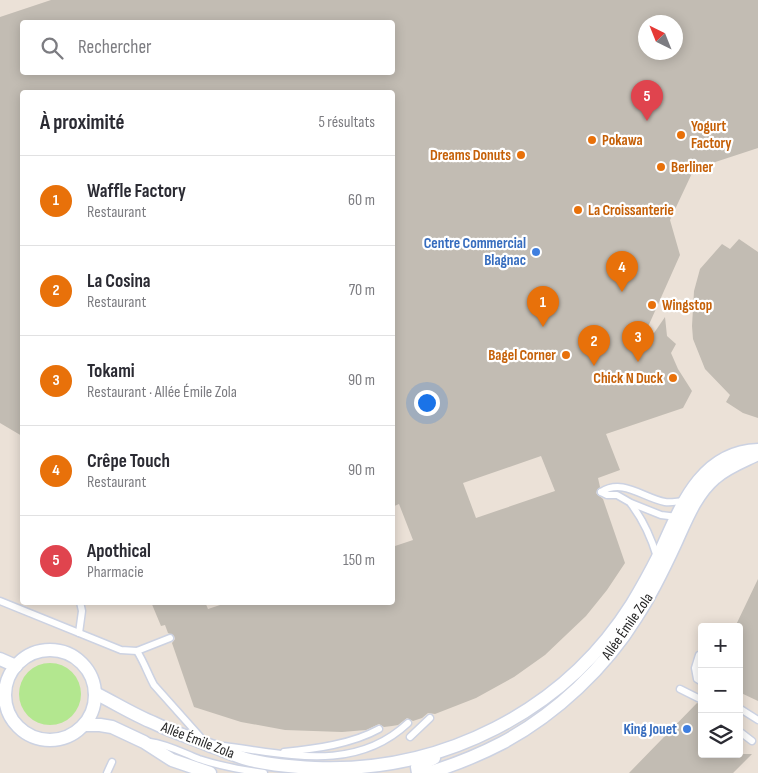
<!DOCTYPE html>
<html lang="fr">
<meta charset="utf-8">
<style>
:root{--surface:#fff;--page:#f2f2f3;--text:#2b2b33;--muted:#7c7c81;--line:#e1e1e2;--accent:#ea580c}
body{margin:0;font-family:"Sofia Sans Condensed",sans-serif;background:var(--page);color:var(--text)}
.controls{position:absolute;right:15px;bottom:15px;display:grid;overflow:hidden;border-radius:5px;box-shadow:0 2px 12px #0003}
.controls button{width:45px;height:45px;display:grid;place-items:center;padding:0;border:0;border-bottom:1px solid var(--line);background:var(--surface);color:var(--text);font:25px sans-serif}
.compass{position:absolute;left:638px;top:15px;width:45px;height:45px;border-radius:50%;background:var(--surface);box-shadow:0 2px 12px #0003;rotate:317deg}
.you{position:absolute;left:426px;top:402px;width:18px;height:18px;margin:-12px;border:4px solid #fff;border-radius:50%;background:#1a73e8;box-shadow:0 0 0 8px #1a73e833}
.badge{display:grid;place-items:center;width:32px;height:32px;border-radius:50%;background:var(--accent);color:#fff;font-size:16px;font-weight:700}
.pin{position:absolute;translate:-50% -41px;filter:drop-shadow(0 1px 2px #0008)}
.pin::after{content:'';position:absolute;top:26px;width:18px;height:15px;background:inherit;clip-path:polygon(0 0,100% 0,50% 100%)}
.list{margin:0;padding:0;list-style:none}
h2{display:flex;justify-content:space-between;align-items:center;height:65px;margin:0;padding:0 20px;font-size:21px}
h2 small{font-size:16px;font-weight:400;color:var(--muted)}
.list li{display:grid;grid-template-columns:32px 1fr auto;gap:15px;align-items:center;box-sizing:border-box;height:90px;padding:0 20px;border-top:1px solid var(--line)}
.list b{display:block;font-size:19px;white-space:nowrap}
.list p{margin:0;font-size:16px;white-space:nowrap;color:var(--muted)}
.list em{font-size:16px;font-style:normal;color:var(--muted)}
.icon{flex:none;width:28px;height:28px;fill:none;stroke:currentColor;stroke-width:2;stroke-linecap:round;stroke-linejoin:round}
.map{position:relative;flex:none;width:758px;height:773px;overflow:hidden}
.search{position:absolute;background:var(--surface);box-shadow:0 2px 12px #0003;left:20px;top:20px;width:375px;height:55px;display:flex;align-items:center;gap:12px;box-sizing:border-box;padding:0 18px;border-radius:5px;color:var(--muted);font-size:19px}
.panel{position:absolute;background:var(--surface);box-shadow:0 2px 12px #0003;left:20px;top:90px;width:375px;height:515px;border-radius:5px}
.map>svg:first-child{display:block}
.green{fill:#b3e78f}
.building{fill:#c2bcb3;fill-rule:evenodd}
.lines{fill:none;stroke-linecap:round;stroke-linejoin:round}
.lane-casing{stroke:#ccd2e2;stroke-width:9}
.street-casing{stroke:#ccd2e2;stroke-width:15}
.lane{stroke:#fff;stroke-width:6}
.street{stroke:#fff;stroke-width:12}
.food-dot{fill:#e8710a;stroke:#fff;stroke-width:2}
.shop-dot{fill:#3f7fe0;stroke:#fff;stroke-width:2}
.labels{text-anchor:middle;stroke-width:4.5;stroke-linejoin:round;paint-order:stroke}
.food-label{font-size:15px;font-weight:bold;fill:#c56008;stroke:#fff;text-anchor:start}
.shop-label{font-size:15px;font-weight:bold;fill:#366cbe;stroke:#fff;text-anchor:end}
.street-label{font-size:15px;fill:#272727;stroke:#fff}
</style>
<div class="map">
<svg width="758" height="773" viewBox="0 0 758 773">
<rect width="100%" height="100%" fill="#ebe1d7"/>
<circle class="green" cx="50" cy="694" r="31"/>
<g class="building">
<path d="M51,0H758V148L694,169L670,220L680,255L647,329L654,333L665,317L667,336L676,344L671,353L678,369L692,391L683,408L606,434L620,470L598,478L600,487L596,493L603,499L625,563L607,590L586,616L545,655L514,677L476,698L435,714L428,713L422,718L413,721L407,718L398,725L392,726L384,727L379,724L366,730L342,732L285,730L241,722L194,707L172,643L175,639L174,636L168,633L165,625L161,626L151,602H205L208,609L229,602H392V547L413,540L399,504L392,507V92H22V436L0,423V17ZM22,22H392V72H22ZM646,22H676V52H646ZM541,456L555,491L476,518L463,483Z"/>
<polygon points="739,239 758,252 758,418 743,413 726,402 730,395 705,369 693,339 692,326 694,291 700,269 722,244 730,249"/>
<polygon points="758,579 758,701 739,692 739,627 735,627"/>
<polygon points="697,703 702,705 702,754 752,754 733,773 629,773"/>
</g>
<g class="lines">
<defs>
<g id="lane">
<polyline points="601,492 607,495 617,495 631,503 661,515 677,517"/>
<path d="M601,492C623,478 643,498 665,502C671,503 679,501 685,501"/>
<path d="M631,504C644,521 651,537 657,557"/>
<polyline points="0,601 121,650 137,651 170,638"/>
<polyline points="79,633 82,611 80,602"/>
<path d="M137,651C144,662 148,674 154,685L203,740"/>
<polyline points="699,655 695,668 697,679 702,682"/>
<polyline points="680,689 702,700"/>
<polyline points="739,708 758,720"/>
<polyline points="739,731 752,741"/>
<polyline points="410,737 430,718"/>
<path d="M150,742C167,744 183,753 199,759C220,766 242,770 264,773"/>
<path d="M224,746C288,754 355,773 408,723"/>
<path d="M284,752C315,749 352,744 379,729"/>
<polyline points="107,773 112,762"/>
</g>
<g id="street">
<circle cx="50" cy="695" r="45"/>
<polyline points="0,659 16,666"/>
<path d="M95,693C115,703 134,715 154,723C172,732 192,738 211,746C224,750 237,757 250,760C270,765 294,767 315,768C441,773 564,712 632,604C641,589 650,573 658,557C679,512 698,452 758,450"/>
<polyline points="84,725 100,725 112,727 144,742 172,760 210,773"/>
<polyline points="418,773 417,767 434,758"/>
<path d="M428,773C454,765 479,755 502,743C556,714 605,668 637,616C652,593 664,568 676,542C686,520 696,494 715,478C727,467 744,461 758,454"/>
</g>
</defs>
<use href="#lane" class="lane-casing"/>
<use href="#street" class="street-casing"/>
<use href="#lane" class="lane"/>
<use href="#street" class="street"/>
</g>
<g class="food-dot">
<circle cx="681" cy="135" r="5"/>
<circle cx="592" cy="140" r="5"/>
<circle cx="521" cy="155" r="5"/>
<circle cx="661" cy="167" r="5"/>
<circle cx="578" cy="210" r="5"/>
<circle cx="652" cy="305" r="5"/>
<circle cx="566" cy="355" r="5"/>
<circle cx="673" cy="378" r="5"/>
</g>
<g class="shop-dot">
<circle cx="536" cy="252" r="5"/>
<circle cx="687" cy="729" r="5"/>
</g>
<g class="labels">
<g class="food-label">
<text x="691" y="131">Yogurt<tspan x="691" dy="17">Factory</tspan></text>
<text x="602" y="145">Pokawa</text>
<text x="511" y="160" text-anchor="end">Dreams Donuts</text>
<text x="671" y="172">Berliner</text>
<text x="588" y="215">La Croissanterie</text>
<text x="662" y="310">Wingstop</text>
<text x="556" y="360" text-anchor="end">Bagel Corner</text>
<text x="663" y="383" text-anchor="end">Chick N Duck</text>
</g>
<g class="shop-label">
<text x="526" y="248">Centre Commercial<tspan x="526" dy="17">Blagnac</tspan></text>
<text x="677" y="734">King Jouet</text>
</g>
<g class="street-label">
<text transform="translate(627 626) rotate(-55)" y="5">Allée Émile Zola</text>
<text transform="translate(198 740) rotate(21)" y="5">Allée Émile Zola</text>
</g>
</g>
</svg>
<div class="controls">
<button>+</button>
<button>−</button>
<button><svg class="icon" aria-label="layers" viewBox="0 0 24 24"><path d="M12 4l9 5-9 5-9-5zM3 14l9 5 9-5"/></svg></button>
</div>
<svg class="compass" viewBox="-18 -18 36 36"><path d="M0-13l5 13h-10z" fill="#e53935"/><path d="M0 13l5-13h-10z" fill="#7c7c81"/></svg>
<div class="you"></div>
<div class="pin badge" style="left:543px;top:327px;background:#e8710a">1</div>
<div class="pin badge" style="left:594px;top:366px;background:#e8710a">2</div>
<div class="pin badge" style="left:638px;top:362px;background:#e8710a">3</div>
<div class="pin badge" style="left:622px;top:292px;background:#e8710a">4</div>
<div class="pin badge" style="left:647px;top:121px;background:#e0444e">5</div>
<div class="search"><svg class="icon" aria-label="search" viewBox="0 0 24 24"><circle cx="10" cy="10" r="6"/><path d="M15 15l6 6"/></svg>Rechercher</div>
<section class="panel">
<h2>À proximité<small>5 résultats</small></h2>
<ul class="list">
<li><span class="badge" style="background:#e8710a">1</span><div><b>Waffle Factory</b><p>Restaurant</p></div><em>60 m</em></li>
<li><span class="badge" style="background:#e8710a">2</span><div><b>La Cosina</b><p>Restaurant</p></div><em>70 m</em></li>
<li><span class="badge" style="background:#e8710a">3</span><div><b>Tokami</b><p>Restaurant · Allée Émile Zola</p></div><em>90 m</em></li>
<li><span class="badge" style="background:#e8710a">4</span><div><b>Crêpe Touch</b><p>Restaurant</p></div><em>90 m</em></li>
<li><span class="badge" style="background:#e0444e">5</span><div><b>Apothical</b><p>Pharmacie</p></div><em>150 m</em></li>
</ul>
</section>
</div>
